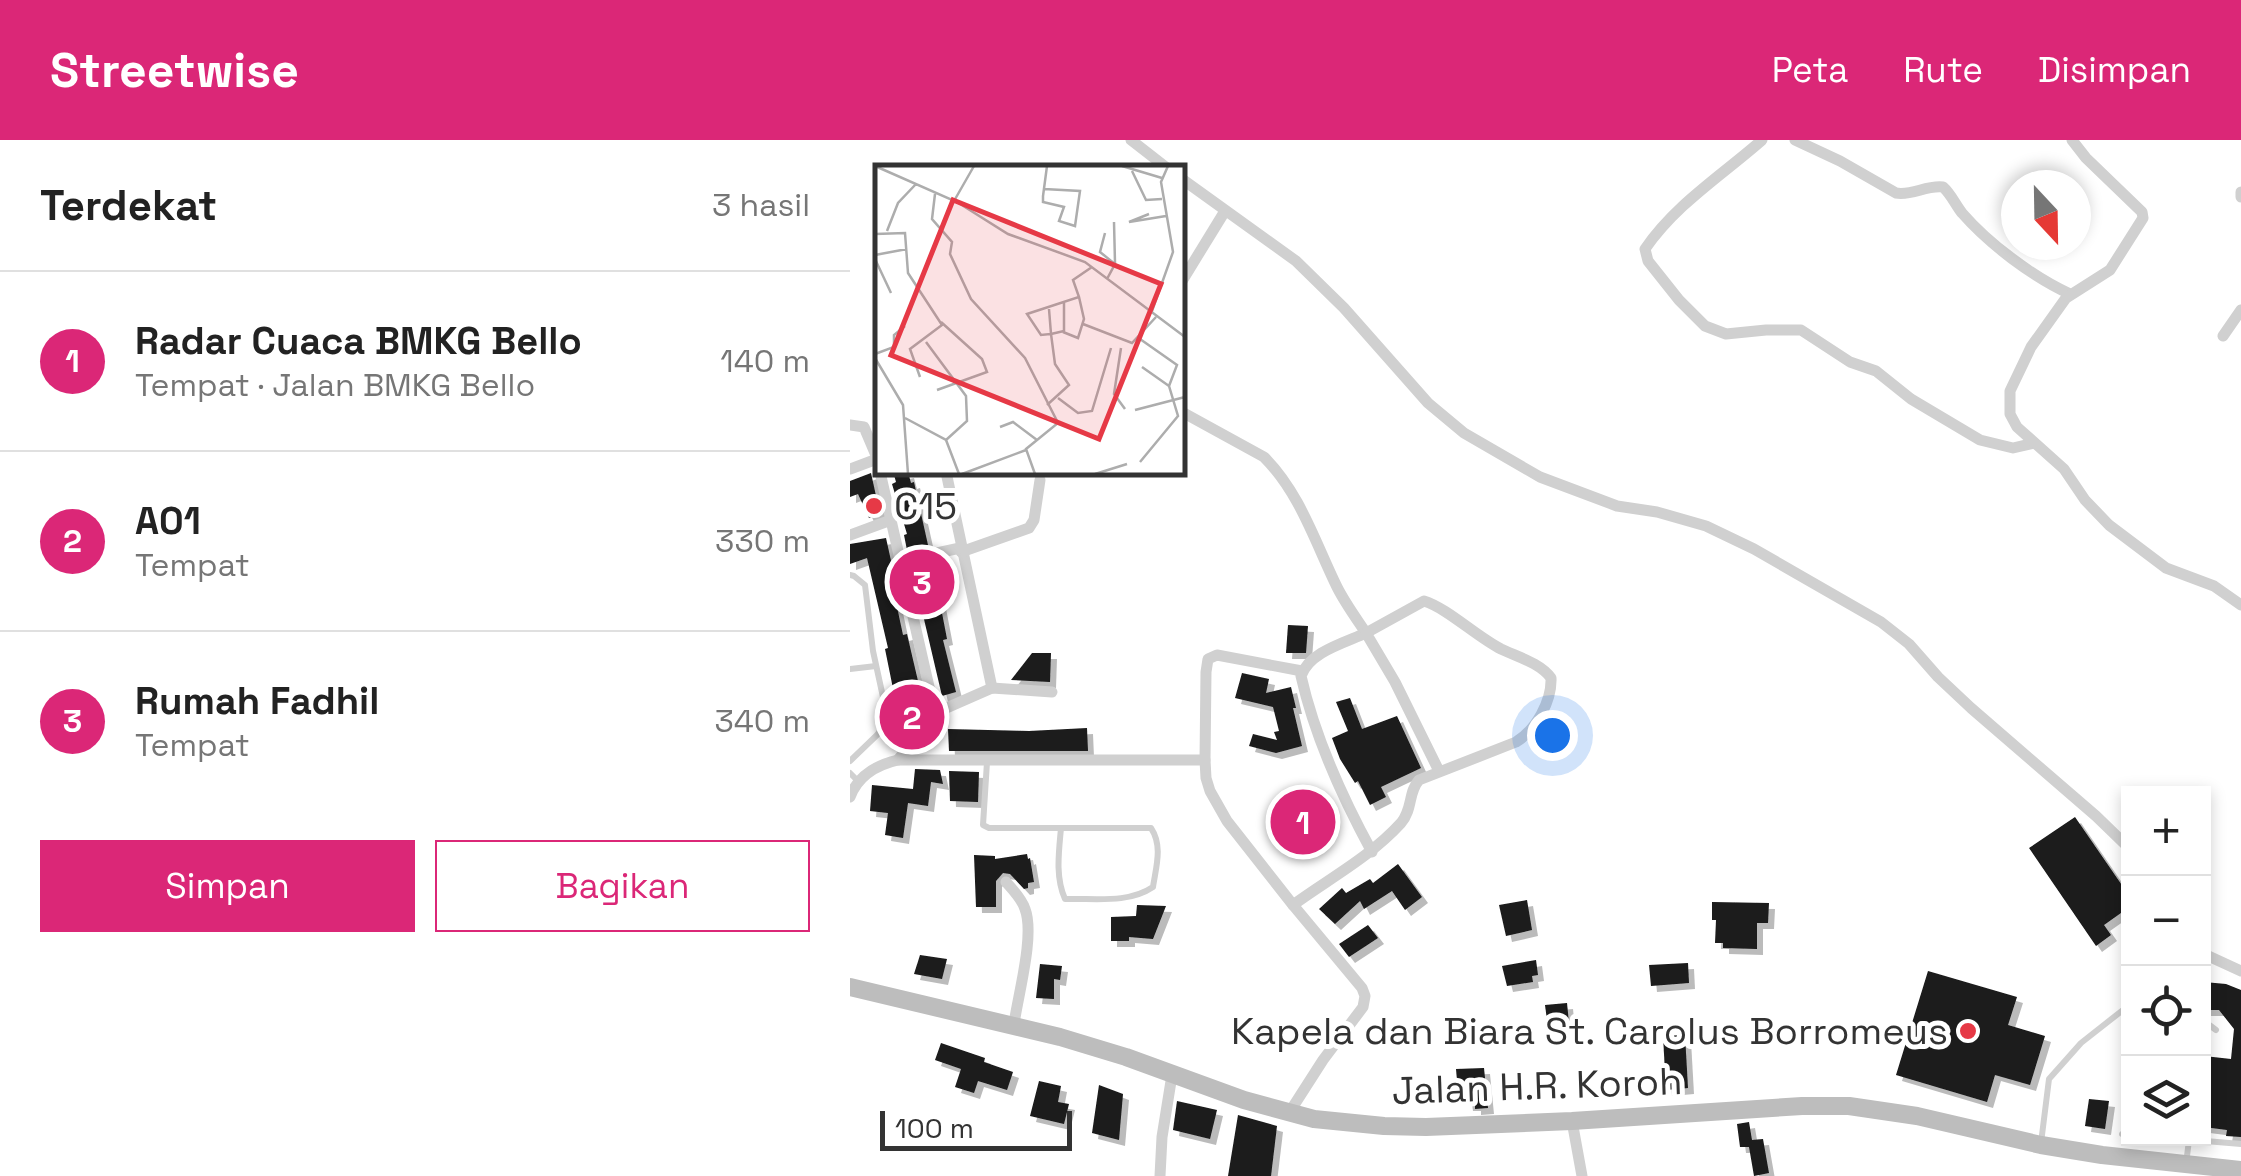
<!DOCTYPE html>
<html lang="id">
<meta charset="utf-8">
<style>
:root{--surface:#fff;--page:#f2f2f2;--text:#222;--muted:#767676;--line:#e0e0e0;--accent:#db2777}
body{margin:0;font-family:"Space Grotesk",sans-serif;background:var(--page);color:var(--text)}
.controls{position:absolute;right:30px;bottom:30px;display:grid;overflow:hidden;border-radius:0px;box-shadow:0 5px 15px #0003}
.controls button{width:90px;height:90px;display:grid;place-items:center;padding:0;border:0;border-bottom:2px solid var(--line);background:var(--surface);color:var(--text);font:50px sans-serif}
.compass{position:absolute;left:1151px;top:30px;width:90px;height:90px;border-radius:50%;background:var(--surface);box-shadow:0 5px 15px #0003;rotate:158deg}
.scale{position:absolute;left:30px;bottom:25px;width:192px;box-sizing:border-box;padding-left:10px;border:5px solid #333;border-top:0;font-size:28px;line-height:35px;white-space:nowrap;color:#333;-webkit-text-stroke:8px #fff;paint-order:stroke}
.you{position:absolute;left:702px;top:595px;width:35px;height:35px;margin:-25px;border:8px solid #fff;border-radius:50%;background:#1a73e8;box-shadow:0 0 0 15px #1a73e833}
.badge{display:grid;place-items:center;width:65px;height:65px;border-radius:50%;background:var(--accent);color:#fff;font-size:32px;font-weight:700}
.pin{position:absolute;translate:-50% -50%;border:5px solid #fff;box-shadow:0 2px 10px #0006}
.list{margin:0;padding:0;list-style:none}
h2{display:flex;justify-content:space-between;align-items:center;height:130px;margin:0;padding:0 40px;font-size:42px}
h2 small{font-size:32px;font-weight:400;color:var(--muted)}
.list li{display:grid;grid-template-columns:65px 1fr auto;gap:30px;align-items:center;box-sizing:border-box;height:180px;padding:0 40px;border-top:2px solid var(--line)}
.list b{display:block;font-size:38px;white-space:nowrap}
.list p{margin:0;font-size:32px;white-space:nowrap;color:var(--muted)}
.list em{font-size:32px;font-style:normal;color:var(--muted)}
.actions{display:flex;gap:20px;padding:30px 40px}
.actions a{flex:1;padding:22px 0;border:2px solid var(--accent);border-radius:0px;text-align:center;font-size:35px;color:var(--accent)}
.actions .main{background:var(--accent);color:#fff}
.icon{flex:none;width:55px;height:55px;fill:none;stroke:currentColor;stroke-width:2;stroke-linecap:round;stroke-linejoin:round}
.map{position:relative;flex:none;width:1391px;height:1036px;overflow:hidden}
header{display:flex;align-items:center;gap:60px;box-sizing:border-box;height:140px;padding:0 50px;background:var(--accent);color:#fff}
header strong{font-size:48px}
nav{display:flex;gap:55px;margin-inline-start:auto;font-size:35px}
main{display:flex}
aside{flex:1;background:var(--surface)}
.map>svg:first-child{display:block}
.building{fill:#1a1a1a;filter:url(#shadow)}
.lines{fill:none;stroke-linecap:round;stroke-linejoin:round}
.lane{stroke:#d0d0d0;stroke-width:6}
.street{stroke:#d0d0d0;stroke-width:11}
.secondary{stroke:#bdbdbd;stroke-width:18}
.poi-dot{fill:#e63946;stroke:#fff;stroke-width:4}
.labels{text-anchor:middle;stroke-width:10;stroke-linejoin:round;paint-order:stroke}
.poi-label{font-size:38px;fill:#333;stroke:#fff;text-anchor:start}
.street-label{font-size:38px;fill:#333;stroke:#fff}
.inset-road{fill:none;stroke:#adadad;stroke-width:2.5}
.view{fill:#e63946;fill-opacity:0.15;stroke:#e63946;stroke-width:5}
.inset-edge{fill:none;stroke:#333;stroke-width:5}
</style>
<header>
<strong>Streetwise</strong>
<nav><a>Peta</a><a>Rute</a><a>Disimpan</a></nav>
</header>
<main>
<aside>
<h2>Terdekat<small>3 hasil</small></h2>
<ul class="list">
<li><span class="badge">1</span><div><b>Radar Cuaca BMKG Bello</b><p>Tempat · Jalan BMKG Bello</p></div><em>140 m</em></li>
<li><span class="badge">2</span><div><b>A01</b><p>Tempat</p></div><em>330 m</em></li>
<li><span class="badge">3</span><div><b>Rumah Fadhil</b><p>Tempat</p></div><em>340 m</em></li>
</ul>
<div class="actions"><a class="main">Simpan</a><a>Bagikan</a></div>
</aside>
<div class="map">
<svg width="1391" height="1036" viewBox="0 0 1391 1036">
<defs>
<filter id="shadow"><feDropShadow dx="6" dy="6" stdDeviation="0" flood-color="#0004"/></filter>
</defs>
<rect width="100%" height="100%" fill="#fff"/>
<g class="building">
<polygon points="58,332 61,343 64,342 78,405 57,410 54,395 57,394 42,344 46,342 44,335"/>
<polygon points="21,333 30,374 19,378 8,354 0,357 0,341"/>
<polygon points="36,398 51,466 47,467 53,495 57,494 75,571 64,585 51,588 35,509 38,508 17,418 0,424 0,404"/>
<polygon points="78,425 79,432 83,431 87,447 97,499 93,500 106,552 92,556 62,428"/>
<polygon points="438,485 458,486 456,513 436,513"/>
<polygon points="182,513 201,513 200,542 161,540"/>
<polygon points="392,533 419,539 416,553 441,547 446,568 443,568 452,606 426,613 399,606 403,594 427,600 424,592 429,591 423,567 385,558"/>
<polygon points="500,558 512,589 547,576 571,628 531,647 536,657 520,665 508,641 505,643 490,619 482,598 498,591 486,562"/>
<polygon points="237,588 238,611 99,611 98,589 179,591"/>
<polygon points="65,629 90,630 93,644 81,642 78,666 58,663 53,698 35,695 38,673 20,671 22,645 63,649"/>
<polygon points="99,631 129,632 128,662 100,661"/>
<polygon points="457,656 479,687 449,708 426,677"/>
<polygon points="1225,677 1278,754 1278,768 1254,785 1261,795 1246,806 1179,708"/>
<polygon points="177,714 178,719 180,718 184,742 178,743 178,748 174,749 160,734 153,733 146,741 146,767 126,767 124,715 145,716 145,719"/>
<polygon points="548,724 572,757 555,770 542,751 514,769 510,761 485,784 469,769 492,748 496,753 520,739 523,743"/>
<polygon points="677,760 682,790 656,796 649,765"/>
<polygon points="862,762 919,763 918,783 907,783 907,809 873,808 873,803 865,803 866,780 862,780"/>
<polygon points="287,765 316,766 303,799 279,797 279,801 261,801 261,777 286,776"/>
<polygon points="518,785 528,798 499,817 489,804"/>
<polygon points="70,815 97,819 92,839 64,834"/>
<polygon points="686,820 688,835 682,836 683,842 657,846 652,826"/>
<polygon points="838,823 839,843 801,846 799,825"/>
<polygon points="190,824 212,826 210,840 204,839 204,859 186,858"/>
<polygon points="1078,831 1167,857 1158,885 1195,896 1180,945 1145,935 1137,962 1046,935"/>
<polygon points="1354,842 1376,844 1391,850 1391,997 1376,996 1377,990 1354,987 1354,916 1381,919 1384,889 1369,870 1354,870"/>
<polygon points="717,863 720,893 699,895 695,865"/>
<polygon points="835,895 838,948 816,950 813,896"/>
<polygon points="91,903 135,918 134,922 163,932 157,950 128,941 124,953 105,947 111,929 85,920"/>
<polygon points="634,928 638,968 625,969 625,965 617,965 615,951 608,952 606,929"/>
<polygon points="189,941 211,946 208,962 219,964 214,984 180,976"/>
<polygon points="249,945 273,954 269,1000 242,993"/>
<polygon points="1239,959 1259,961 1255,989 1235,986"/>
<polygon points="327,961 367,970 360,999 323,990"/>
<polygon points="388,975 427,986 421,1036 378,1036"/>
<polygon points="899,982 902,1000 913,999 919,1033 904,1036 899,1007 890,1007 887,984"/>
</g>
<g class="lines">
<g class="lane">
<polyline points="0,435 4,436 15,445 23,511 38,580 27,595 0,621"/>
<polyline points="0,529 26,526"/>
<path d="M137,622L133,685L139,688H301C313,706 306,727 303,747C278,764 244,758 215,759C205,737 209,711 211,688"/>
<polyline points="0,633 8,641"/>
<polyline points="1354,881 1366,890"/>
<polyline points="1272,994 1278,995"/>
<polyline points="1320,998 1391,1004"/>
<polyline points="1191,1003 1199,939 1231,903 1278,866"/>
<polyline points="1336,1024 1339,1000"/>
</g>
<g class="street">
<polyline points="281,0 317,28"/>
<path d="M912,0C871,36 826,64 795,109L798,121L829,160L855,186L876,194L916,190H951L1000,222L1026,231L1061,259L1130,300L1163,308L1184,303"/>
<path d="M945,0L990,21L1046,53C1062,56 1076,45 1093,47C1101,54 1105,64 1112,73C1139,104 1183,137 1220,154"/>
<polyline points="1222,0 1236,18 1292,72 1293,78 1260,130 1216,158 1181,207 1160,251 1160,274 1167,287 1214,329 1235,360 1259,385 1316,428 1364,446 1391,465"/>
<polyline points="332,39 446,121 494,168 578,263 614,293 690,337 767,366 807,372 856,386 904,409 1031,482 1059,504 1088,537 1121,568 1246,676 1278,707"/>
<polyline points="1391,52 1391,57"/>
<polyline points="332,141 375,71"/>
<polyline points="1373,196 1391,170"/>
<path d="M332,272L414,317C450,353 465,402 487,447C495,463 506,478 516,493C494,503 459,512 451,536C465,598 492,657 522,712"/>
<polyline points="0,285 14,287 28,320"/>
<polyline points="0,329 27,319"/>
<polyline points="30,332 85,573"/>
<polyline points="96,332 142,548"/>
<polyline points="0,395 41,380"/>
<polyline points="111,412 179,388 184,380 190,340"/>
<polyline points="50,421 110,408"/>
<polyline points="48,620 85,573 142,548 202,552"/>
<path d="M0,657C8,636 26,625 48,620H355"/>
<path d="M156,742C163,750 172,759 175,769C185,795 168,855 164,884"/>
<polyline points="443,765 377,681 360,651 356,638 355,620 356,532 358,519 367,515 452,531"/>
<polyline points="1354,814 1391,831"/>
<path d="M439,973L473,920L513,867L515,856L512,848L443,765C480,738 520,717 551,683C563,669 558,652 569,640L666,602C686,590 702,561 701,538C690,523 668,517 651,509C627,497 597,468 574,461L516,493L545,542L589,631"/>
<polyline points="722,981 732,1036"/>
<polyline points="310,1036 312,997 322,935"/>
</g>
<polyline class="secondary" points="0,847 210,897 276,917 394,960 464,979 534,986 576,987 722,981 952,966 999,966 1067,976 1191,1005 1252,1015 1391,1030"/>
</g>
<g class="poi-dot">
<circle cx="24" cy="366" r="10"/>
<circle cx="1118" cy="891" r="10"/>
</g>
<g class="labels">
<g class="poi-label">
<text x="44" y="379">C15</text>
<text x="1098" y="904" text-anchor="end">Kapela dan Biara St. Carolus Borromeus</text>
</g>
<g class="street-label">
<text transform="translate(687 946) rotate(-2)" y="13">Jalan H.R. Koroh</text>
</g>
</g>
<g transform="translate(25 25)">
<rect width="310" height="310" fill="#fff"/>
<path class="inset-road" d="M0,1L82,37L133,69L210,97L310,172M247,1L287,13M257,6L271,35L287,34M169,24L205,26L200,61L184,56L189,42L168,37V31L172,1M60,29L57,54L77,77L75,89L96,134L150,193L183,258L151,284L160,309M79,36L99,1M274,49L254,57L291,51M239,57L240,98M12,66L23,38L41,19M230,68L225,87L240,99L232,114M0,69L30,68L33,108L67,160L35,184L45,212M0,90L32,84M0,94L16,128M174,144L176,169L166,170L152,149L204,132L198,115L217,102M277,146L298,87L286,17L293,1M208,159L257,178L281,152M188,167L203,173L209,154L204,132M265,174L302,200L294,221M51,177L91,231L92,256L71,275M246,183L239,229L250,244M0,189L19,182V170L30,161M0,193L28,240L33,309M62,225L112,207L107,194L66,157M183,233L203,248L217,246L236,183M172,240L194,220L180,199L176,169L189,166V136M260,245L310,232M30,253L71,275L84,309M125,262L138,257L162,275M265,297L303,251L294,221L267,202M87,309L151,285M220,309L252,299"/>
<path class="view" d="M78,35L286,119L224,274L16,190Z"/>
<rect width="310" height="310" class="inset-edge"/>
</g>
</svg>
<div class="controls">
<button>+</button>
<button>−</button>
<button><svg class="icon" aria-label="locate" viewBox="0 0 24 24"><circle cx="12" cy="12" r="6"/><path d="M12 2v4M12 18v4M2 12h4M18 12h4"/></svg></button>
<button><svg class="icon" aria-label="layers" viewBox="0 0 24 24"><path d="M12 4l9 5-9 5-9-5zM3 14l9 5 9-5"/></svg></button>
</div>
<svg class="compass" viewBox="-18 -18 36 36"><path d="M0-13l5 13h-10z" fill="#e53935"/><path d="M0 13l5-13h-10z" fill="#767676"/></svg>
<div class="scale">100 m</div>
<div class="you"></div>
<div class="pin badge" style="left:453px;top:682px">1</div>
<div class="pin badge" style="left:62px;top:577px">2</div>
<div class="pin badge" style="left:72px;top:442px">3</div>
</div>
</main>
